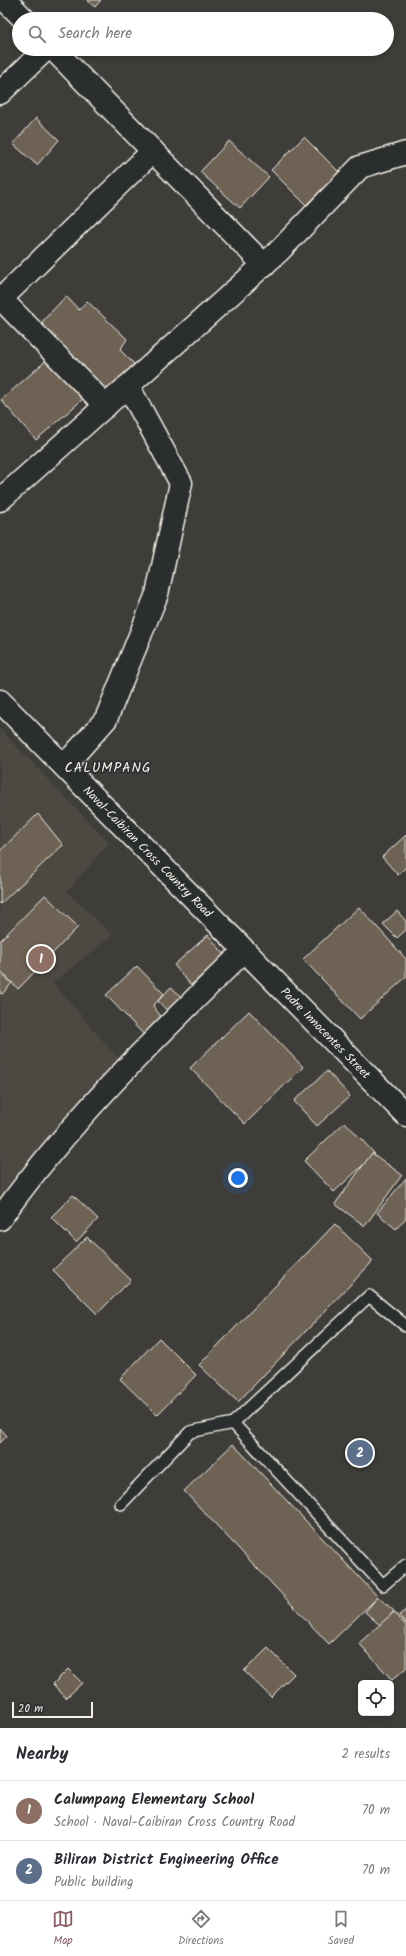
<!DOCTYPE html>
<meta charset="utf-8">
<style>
:root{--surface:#fff;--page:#f7f7f7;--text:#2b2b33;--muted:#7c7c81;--line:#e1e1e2;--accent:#8a5d65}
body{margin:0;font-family:Kalam,sans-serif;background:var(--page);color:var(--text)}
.controls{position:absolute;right:12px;bottom:12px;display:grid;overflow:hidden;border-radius:6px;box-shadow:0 2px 6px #0003}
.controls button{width:36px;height:36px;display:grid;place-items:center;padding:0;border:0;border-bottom:1px solid var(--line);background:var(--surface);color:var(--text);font:20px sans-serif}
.scale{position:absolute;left:12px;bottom:10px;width:81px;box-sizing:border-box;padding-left:4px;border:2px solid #f4f1e8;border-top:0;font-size:11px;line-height:14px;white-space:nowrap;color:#f4f1e8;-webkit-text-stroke:3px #2a2d2e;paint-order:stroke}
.you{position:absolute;left:238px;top:1178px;width:14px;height:14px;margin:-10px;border:3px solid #fff;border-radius:50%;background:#1a73e8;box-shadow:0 0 0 6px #1a73e833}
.badge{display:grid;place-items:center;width:26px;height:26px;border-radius:50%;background:var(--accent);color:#fff;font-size:13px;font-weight:700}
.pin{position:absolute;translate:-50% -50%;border:2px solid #fff;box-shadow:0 1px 4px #0006}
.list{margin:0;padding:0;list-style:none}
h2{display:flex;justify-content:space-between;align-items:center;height:52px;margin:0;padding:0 16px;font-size:17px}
h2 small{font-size:13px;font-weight:400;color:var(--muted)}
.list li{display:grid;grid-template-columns:26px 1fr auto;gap:12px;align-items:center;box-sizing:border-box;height:60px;padding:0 16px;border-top:1px solid var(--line)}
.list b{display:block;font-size:15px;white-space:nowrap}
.list p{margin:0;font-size:13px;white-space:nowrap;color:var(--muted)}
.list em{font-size:13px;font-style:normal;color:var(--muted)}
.icon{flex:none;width:22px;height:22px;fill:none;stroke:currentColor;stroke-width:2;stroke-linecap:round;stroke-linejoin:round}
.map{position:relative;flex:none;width:406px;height:1728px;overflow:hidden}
.search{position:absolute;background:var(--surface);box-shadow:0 2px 6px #0003;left:12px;right:12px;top:12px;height:44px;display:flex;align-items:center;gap:10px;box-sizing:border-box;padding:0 14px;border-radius:22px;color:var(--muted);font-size:15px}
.sheet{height:172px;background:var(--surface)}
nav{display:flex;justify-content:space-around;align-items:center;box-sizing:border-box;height:56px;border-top:1px solid var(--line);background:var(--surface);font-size:11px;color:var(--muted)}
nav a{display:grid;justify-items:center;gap:2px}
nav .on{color:var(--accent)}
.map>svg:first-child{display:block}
.built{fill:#4c4842}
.building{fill:#6e6255;stroke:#f4f1e8}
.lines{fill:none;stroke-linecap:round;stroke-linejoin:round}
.service-casing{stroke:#f4f1e8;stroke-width:14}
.minor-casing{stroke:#f4f1e8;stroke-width:25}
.tertiary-casing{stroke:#f4f1e8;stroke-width:25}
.primary-casing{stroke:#f4f1e8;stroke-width:25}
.service{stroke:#2a2d2e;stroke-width:11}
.minor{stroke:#2a2d2e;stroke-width:22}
.tertiary{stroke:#2a2d2e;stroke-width:22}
.primary{stroke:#2a2d2e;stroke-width:22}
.labels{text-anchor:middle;stroke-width:3;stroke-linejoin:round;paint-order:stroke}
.street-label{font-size:12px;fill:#f4f1e8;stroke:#2a2d2e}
.quarter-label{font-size:14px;letter-spacing:1px;fill:#f4f1e8;stroke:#2a2d2e}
</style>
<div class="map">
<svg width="406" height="1728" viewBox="0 0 406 1728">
<rect width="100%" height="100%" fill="#3e3d3a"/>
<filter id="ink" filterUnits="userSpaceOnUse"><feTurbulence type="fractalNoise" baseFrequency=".025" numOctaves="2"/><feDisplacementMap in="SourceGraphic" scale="8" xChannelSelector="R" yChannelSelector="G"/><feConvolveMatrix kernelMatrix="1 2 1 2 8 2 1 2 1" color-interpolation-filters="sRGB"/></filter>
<g filter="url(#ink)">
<polygon class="built" points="0,729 109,843 67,892 113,935 53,983 127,1068 0,1205"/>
<g class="building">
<polygon points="87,0 101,0 95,7"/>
<polygon points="36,118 59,140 37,165 13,144"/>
<polygon points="304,137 339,172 306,205 271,170"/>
<polygon points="229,141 269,177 240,208 200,172"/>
<polygon points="66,296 79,310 87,301 127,339 120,350 134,364 108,392 40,324"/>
<polygon points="48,359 83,399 36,440 1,400"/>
<polygon points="38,814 63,845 0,904 0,851"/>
<polygon points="406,835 406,867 398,875 382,857"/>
<polygon points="45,895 78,927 18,989 0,970 0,941"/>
<polygon points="359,907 406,959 406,977 360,1019 303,959"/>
<polygon points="397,911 406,921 406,930 397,938 383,924"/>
<polygon points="208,935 225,955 191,985 174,965"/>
<polygon points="137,966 164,994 153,1006 166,1023 149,1040 106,995"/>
<polygon points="0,973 12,983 2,994 0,993"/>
<polygon points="171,987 186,1001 172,1016 158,1001"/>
<polygon points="249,1011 303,1067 245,1124 190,1068"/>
<polygon points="327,1071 350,1096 317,1126 294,1101"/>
<polygon points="345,1122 375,1154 334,1192 304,1161"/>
<polygon points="372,1153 402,1175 365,1226 335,1204"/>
<polygon points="406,1178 406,1218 396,1229 377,1213"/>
<polygon points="73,1195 98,1219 76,1242 51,1217"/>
<polygon points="335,1224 373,1261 238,1402 199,1365"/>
<polygon points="87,1237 131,1280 97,1314 53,1270"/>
<polygon points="159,1338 196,1375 157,1415 120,1379"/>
<polygon points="0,1428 7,1436 0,1443"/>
<polygon points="233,1444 378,1597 329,1644 184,1491"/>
<polygon points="378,1597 394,1611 381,1626 365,1612"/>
<polygon points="406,1610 406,1624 399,1615"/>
<polygon points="394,1612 406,1626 406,1668 392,1680 359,1643"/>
<polygon points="268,1648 294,1674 271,1697 244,1671"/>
<polygon points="68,1669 82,1683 66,1698 53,1684"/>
</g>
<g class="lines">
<defs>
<g id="service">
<polyline points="233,1423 383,1585 406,1565"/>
<polyline points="121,1504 190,1432 233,1423 369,1296 406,1326"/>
</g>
<g id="minor">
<polyline points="5,0 24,19"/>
<polyline points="53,49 264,265"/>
<polyline points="0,93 46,49"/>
<polyline points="0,298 106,406"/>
<polyline points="1,299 153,151"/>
<polyline points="0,500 278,252 360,167 406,153"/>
<polyline points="64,766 106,719 157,594 181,483 128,386"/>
</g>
<path id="tertiary" d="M0,1219C70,1120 158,1035 244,951"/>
<g id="primary">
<path id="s1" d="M0,701L406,1115"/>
</g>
</defs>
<use href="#service" class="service-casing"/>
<use href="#minor" class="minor-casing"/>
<use href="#tertiary" class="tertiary-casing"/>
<use href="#primary" class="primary-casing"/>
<use href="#service" class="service"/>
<use href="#minor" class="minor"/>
<use href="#tertiary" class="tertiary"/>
<use href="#primary" class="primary"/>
</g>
</g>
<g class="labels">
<g class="street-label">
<text dy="4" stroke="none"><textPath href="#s1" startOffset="211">Naval-Caibiran Cross Country Road</textPath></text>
<text dy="4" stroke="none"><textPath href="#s1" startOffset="465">Padre Innocentes Street</textPath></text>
</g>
<g class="quarter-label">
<text x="108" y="772">CALUMPANG</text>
</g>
</g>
</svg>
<div class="controls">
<button><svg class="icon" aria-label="locate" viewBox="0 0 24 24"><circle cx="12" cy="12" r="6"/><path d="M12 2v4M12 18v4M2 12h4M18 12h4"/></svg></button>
</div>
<div class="scale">20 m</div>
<div class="you"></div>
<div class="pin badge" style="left:41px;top:959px;background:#8d6e63">1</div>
<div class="pin badge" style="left:360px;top:1453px;background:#5c6f8a">2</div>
<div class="search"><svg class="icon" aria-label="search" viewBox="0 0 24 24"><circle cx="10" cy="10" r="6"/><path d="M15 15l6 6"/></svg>Search here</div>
</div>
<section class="sheet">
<h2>Nearby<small>2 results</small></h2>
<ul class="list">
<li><span class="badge" style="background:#8d6e63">1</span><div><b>Calumpang Elementary School</b><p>School · Naval-Caibiran Cross Country Road</p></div><em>70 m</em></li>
<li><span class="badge" style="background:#5c6f8a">2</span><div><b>Biliran District Engineering Office</b><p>Public building</p></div><em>70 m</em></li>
</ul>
</section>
<nav>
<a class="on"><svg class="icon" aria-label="map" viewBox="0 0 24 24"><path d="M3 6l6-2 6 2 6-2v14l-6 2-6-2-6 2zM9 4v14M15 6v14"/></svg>Map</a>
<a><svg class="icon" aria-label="directions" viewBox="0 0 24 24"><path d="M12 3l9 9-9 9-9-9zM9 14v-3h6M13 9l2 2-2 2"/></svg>Directions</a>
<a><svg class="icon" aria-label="saved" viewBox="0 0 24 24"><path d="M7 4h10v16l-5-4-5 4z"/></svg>Saved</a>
</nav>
